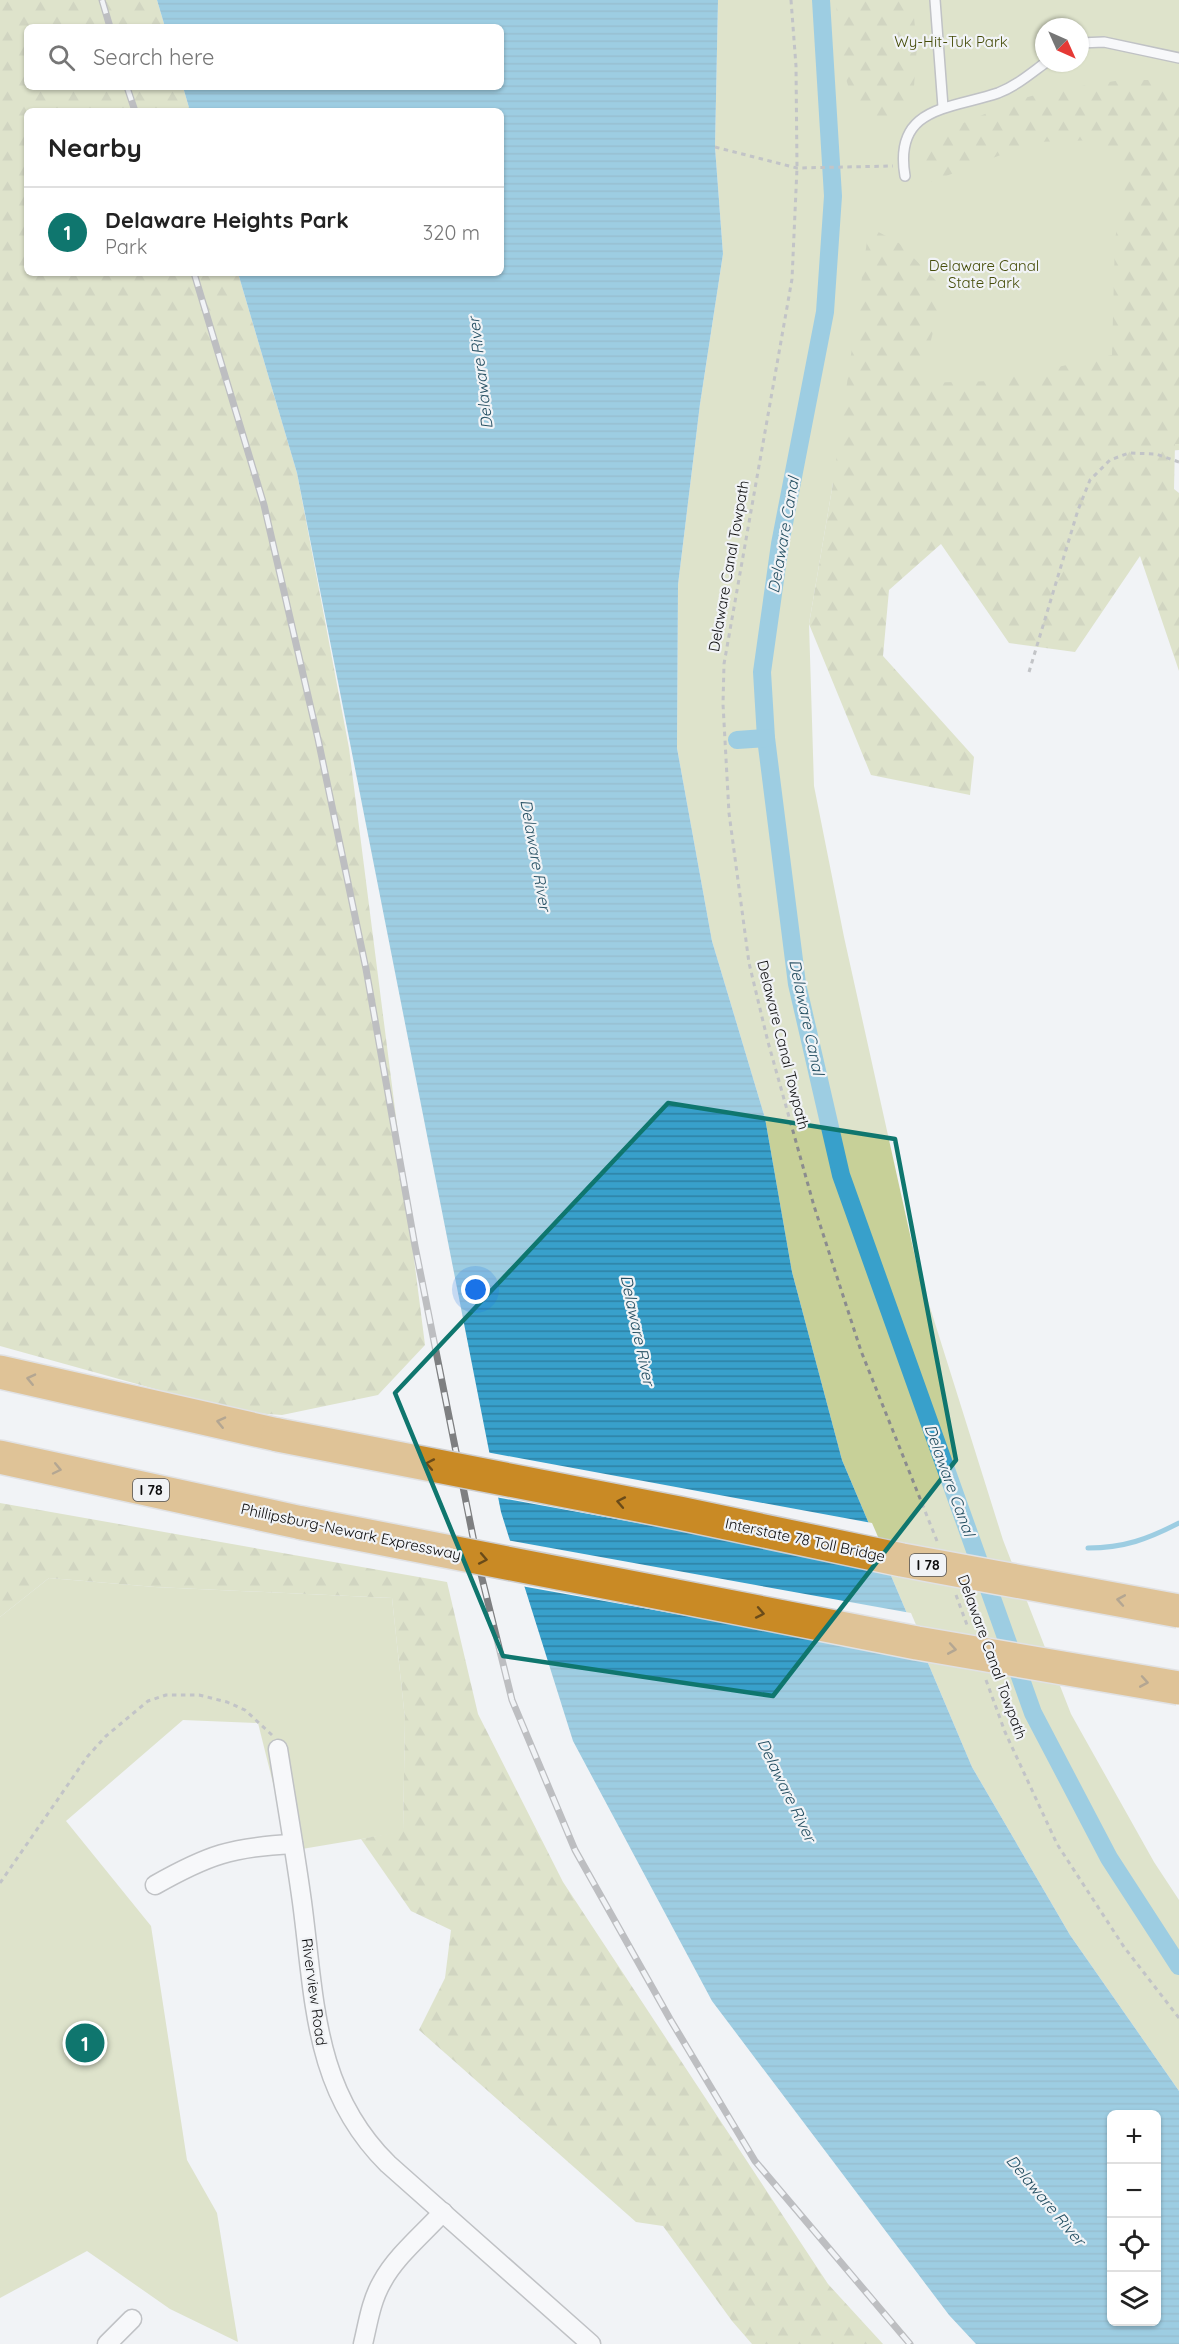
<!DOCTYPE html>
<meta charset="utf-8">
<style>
:root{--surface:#fff;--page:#f2f2f2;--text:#222;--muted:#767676;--line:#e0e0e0;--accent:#0f766e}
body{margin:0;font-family:Quicksand,sans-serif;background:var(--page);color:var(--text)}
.controls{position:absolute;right:18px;bottom:18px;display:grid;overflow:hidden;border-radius:9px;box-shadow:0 2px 4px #0004}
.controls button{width:54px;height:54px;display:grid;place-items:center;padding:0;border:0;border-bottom:2px solid var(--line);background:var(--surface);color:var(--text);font:30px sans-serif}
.compass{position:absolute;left:1035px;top:18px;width:54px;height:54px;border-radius:50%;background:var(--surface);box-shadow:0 2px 4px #0004;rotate:135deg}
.you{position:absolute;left:476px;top:1290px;width:21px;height:21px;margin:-15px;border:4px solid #fff;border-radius:50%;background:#1a73e8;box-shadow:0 0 0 9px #1a73e833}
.badge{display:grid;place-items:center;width:39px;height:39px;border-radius:50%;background:var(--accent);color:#fff;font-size:20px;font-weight:700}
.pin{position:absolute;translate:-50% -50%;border:3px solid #fff;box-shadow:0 2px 6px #0006}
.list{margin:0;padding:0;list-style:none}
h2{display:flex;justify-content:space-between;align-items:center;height:78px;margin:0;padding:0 24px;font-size:26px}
h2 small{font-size:20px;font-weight:400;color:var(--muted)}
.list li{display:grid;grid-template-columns:39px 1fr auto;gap:18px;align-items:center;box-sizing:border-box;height:90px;padding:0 24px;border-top:2px solid var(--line)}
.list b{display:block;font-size:22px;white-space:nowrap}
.list p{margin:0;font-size:20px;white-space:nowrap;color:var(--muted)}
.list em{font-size:20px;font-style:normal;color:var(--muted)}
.icon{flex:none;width:33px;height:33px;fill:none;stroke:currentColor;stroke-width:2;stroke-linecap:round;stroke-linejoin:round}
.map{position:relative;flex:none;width:1179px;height:2344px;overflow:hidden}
.search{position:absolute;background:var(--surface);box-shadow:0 2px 4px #0004;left:24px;top:24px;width:480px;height:66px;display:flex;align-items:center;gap:15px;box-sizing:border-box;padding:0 21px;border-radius:9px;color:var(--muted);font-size:22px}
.panel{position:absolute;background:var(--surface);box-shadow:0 2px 4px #0004;left:24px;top:108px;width:480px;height:168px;border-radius:9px}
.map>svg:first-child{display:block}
.green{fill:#c7d098;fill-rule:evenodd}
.forest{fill:url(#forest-firs)}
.water{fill:url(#water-rules);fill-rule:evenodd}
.pier{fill:#f1f3f6}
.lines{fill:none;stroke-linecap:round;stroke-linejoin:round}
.stream{stroke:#38a0cb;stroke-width:5}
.canal{stroke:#38a0cb;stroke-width:18}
.lane-casing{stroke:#85878a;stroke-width:12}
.street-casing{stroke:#85878a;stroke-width:21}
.highway-casing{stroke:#cececf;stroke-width:36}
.path{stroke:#8b8c8e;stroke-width:3;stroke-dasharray:4.5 4.5;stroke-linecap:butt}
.lane{stroke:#fff;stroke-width:9}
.street{stroke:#fff;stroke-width:18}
.highway{stroke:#c98a25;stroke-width:33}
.rail-casing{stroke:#7e7f81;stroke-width:7}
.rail{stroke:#f1f3f6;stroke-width:4.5;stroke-dasharray:14;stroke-linecap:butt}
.highway-bridge-casing{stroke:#cececf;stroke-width:36;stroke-linecap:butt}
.highway-bridge{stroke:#c98a25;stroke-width:33}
.oneway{stroke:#6a4b19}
.marked{fill:none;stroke:#0f766e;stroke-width:4.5;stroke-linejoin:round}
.labels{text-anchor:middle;stroke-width:4.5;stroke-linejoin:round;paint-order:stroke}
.shield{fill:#f1f3f6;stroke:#515153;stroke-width:1.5}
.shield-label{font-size:14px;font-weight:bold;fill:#0c0c0d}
.park-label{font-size:15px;fill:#464d0a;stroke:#f1f3f6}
.street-label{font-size:15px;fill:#0c0c0d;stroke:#f1f3f6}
.water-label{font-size:16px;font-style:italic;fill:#244f62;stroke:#f1f3f6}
</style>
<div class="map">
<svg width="1179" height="2344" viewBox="0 0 1179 2344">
<defs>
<pattern id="forest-firs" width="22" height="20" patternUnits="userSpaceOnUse" patternTransform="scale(1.5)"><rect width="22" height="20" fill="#c7d098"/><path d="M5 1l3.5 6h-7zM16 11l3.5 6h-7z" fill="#aab182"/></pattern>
<pattern id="water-rules" width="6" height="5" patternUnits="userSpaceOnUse" patternTransform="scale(1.5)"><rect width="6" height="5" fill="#38a0cb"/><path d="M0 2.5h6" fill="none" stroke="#2e81a3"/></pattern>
</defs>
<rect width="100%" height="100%" fill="#f1f3f6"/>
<g class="green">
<path d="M718,0H1179V450L833,483L809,624L814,786L844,937L917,1266L1003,1540L1071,1714L1154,1862L1179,1900V2091L1070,1935L972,1767L842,1460L792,1272L765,1118L712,941L677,748L678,585L700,404L723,254L715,147ZM1044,27H1080V63H1044Z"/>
<polygon points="49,1578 155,1587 392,1598 405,1719 403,1832 290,1851 258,1723 183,1720 66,1821 151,1926 187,2160 217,2213 238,2342 170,2309 87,2251 0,2298 0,1617"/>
</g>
<g class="forest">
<polygon points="0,0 157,0 165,27 27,27 27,87 183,87 190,111 27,111 27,273 238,273 297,473 349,748 425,1345 378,1395 282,1415 238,1412 0,1346"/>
<path d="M836,0H912L917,45L913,99L892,118L876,120C865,111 855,101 849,88C842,72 837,19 836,0Z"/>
<polygon points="1122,80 1167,80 1179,100 1179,444 1175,444 1174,489 1179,493 1179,671 1140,556 1075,652 1009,643 941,544 889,590 883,656 974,757 970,795 871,775 809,624 833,483 869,227 899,243 944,289 920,383 994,381 1112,355 1115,239 1128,172 1098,140 1034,142 928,183 921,149 944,131 1021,99 1049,91"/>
<polygon points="0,1503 447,1582 478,1714 563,1882 828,2284 883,2344 752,2344 732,2321 663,2226 636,2222 419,2030 445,1978 451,1930 411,1911 361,1839 403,1831 405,1719 392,1598 155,1587 49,1578 0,1617"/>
</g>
<path class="water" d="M157,0H718L715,147L723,254L700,404L678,585L677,748L712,941L765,1118L792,1272L842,1460L972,1767L1070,1935L1179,2091V2344H976L949,2315L712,2001L573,1741L501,1512L297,473L238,273H501V111H190L183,87H501V27H165ZM1112,2114H1156V2322H1112Z"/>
<g class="pier">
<polygon points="486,1452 872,1523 892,1569 495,1497"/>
<polygon points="506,1540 911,1613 931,1660 521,1586"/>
</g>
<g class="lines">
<path class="stream" d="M1088,1548C1124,1548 1148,1539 1179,1523"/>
<g class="canal">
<polyline points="821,0 833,196 825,312 780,544 762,672 766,738 797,984 841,1175 1033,1713 1109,1858 1179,1966"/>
<polyline points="737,740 766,738"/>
</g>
<defs>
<g id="lane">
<polyline points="935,0 943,107"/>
<polyline points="1080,43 1104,42 1179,58"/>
<path d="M905,176C893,106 951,109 998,93C1016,86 1030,74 1045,63"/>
</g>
<g id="street">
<path d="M278,1749C286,1800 295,1851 302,1902C315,1999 313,2090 388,2164L591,2344"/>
<path d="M155,1885C208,1855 232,1847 293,1844"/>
<polyline points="107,2344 132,2319"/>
<path d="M363,2344C368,2323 371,2301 382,2282C396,2256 423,2234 443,2212"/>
</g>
<g id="highway">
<polyline points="0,1372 278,1435"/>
<polyline points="0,1457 302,1523"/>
</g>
</defs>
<use href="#lane" class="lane-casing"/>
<use href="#street" class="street-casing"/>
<use href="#highway" class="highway-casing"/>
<g class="path">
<polyline points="791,0 796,66 797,168 792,279 724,664 723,704 729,813 749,963 768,1042 814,1206 861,1351 937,1541"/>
<polyline points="715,147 797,168 893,166"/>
<polyline points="1029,672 1078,510 1090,480 1110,460 1129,453 1156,454 1179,462"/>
<polyline points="956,1595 967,1625"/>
<polyline points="986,1680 1005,1732 1057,1844 1124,1947 1179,2018"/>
<polyline points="0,1883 87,1757 106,1736 148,1701 166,1695 199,1695 227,1702 245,1710 272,1735"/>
</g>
<use href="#lane" class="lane"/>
<use href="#street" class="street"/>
<use href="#highway" class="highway"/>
<defs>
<g id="rail">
<polyline points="102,0 110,27"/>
<polyline points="127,87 135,111"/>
<polyline points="194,273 264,505 318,739 366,969 415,1246 478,1562 512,1700 575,1850 670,2019 755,2161 910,2344"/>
</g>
</defs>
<use href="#rail" class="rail-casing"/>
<use href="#rail" class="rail"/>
<defs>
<g id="highway-bridge">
<polyline points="278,1435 679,1513 902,1560 1179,1611"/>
<polyline points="302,1523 917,1643 1179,1688"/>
</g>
</defs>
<use href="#highway-bridge" class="highway-bridge-casing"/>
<use href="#highway-bridge" class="highway-bridge"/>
</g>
<defs><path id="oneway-chevron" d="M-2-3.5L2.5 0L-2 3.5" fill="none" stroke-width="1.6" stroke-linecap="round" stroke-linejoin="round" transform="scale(1.5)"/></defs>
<g class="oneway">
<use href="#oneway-chevron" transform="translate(31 1379) rotate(-167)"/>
<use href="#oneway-chevron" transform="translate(221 1422) rotate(-167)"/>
<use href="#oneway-chevron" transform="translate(430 1464) rotate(-169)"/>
<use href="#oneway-chevron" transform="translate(57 1469) rotate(12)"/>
<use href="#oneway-chevron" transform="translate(621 1502) rotate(-169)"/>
<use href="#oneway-chevron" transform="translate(483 1559) rotate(11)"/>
<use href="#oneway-chevron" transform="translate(1121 1600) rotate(-170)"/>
<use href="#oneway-chevron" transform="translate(760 1613) rotate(11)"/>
<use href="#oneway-chevron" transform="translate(952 1649) rotate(10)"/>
<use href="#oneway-chevron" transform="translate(1144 1682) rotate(10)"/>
</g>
<path d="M0 0H1179V2344H0ZM668,1103L895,1139L956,1460L773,1696L503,1656L395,1393Z" fill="#f1f3f6" fill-opacity=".55" fill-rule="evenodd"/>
<path class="marked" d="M668,1103L895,1139L956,1460L773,1696L503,1656L395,1393Z"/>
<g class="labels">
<g class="shield">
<rect x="133" y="1479" width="36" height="22" rx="4.5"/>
<rect x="910" y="1554" width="36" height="22" rx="4.5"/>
</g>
<g class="shield-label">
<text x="151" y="1495">I 78</text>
<text x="928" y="1570">I 78</text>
</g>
<g class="park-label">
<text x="951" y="47">Wy-Hit-Tuk Park</text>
<text x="984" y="271">Delaware Canal<tspan x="984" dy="17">State Park</tspan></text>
</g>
<g class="street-label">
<text transform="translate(729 566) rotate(-80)" y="5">Delaware Canal Towpath</text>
<text transform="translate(783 1045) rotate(76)" y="5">Delaware Canal Towpath</text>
<text transform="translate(351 1532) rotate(12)" y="5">Phillipsburg-Newark Expressway</text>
<text transform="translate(805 1540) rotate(12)" y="5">Interstate 78 Toll Bridge</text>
<text transform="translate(992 1657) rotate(70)" y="5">Delaware Canal Towpath</text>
<text transform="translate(314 1992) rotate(82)" y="5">Riverview Road</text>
</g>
<g class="water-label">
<text transform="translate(480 373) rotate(-97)" y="6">Delaware River</text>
<text transform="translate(783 535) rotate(-80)" y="6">Delaware Canal</text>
<text transform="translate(536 855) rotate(80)" y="6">Delaware River</text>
<text transform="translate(807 1017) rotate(78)" y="6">Delaware Canal</text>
<text transform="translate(638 1330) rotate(78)" y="6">Delaware River</text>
<text transform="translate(950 1480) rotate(70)" y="6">Delaware Canal</text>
<text transform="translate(787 1790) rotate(64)" y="6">Delaware River</text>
<text transform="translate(1046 2200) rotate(50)" y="6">Delaware River</text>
</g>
</g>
</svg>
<div class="controls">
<button>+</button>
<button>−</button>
<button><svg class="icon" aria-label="locate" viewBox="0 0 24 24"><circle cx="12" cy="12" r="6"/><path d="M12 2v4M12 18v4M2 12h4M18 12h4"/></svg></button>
<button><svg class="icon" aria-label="layers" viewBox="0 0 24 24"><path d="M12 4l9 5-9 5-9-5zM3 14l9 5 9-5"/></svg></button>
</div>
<svg class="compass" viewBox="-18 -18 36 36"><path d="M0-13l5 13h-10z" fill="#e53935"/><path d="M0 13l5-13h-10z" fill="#767676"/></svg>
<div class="you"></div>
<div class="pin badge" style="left:85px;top:2043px">1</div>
<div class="search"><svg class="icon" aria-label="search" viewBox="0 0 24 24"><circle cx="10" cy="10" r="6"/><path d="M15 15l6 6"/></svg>Search here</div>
<section class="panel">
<h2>Nearby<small></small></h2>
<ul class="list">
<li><span class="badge">1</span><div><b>Delaware Heights Park</b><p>Park</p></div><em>320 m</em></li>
</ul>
</section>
</div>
